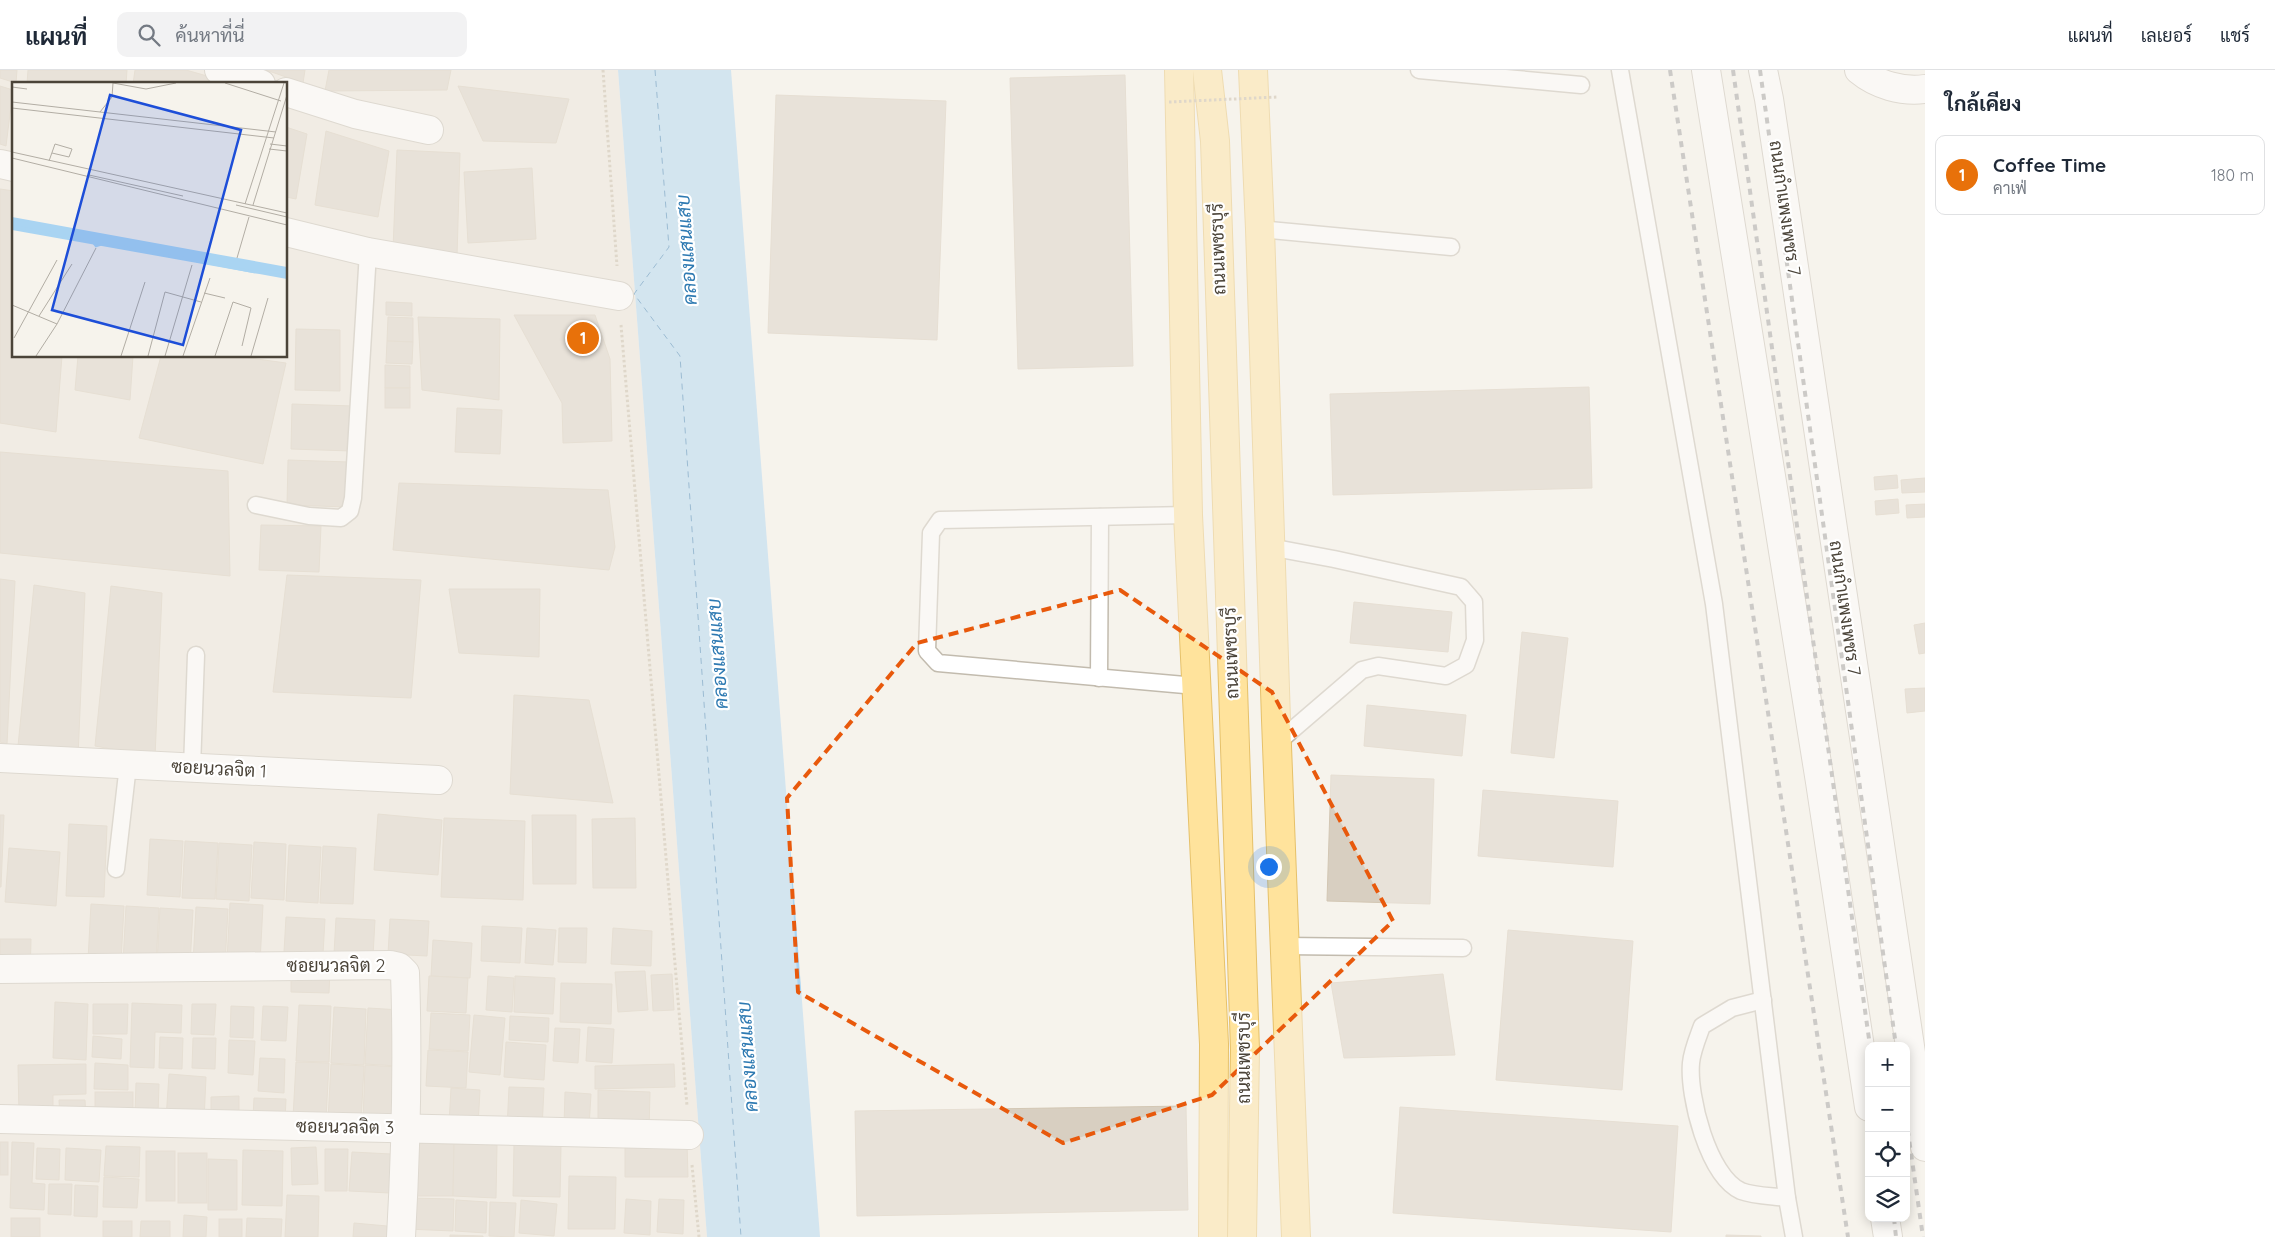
<!DOCTYPE html>
<html lang="th">
<meta charset="utf-8">
<style>
:root{--surface:#fff;--page:#f2f2f3;--text:#1f2937;--muted:#747a83;--line:#e0e1e3;--accent:#2563eb}
body{margin:0;font-family:Quicksand,Sarabun,sans-serif;background:var(--page);color:var(--text)}
.controls{position:absolute;right:15px;bottom:15px;display:grid;overflow:hidden;border-radius:10px;box-shadow:0 2px 12px #0003}
.controls button{width:45px;height:45px;display:grid;place-items:center;padding:0;border:0;border-bottom:1px solid var(--line);background:var(--surface);color:var(--text);font:25px sans-serif}
.you{position:absolute;left:1268px;top:796px;width:18px;height:18px;margin:-12px;border:4px solid #fff;border-radius:50%;background:#1a73e8;box-shadow:0 0 0 8px #1a73e833}
.badge{display:grid;place-items:center;width:32px;height:32px;border-radius:50%;background:var(--accent);color:#fff;font-size:16px;font-weight:700}
.pin{position:absolute;translate:-50% -50%;border:2px solid #fff;box-shadow:0 1px 5px #0006}
.list{margin:0;padding:0;list-style:none}
h2{display:flex;justify-content:space-between;align-items:center;height:65px;margin:0;padding:0 20px;font-size:21px}
h2 small{font-size:16px;font-weight:400;color:var(--muted)}
.list li{display:grid;grid-template-columns:32px 1fr auto;gap:15px;align-items:center;box-sizing:border-box;height:80px;margin:0 10px 10px;padding:0 10px;border:1px solid var(--line);border-radius:10px}
.list b{display:block;font-size:19px;white-space:nowrap}
.list p{margin:0;font-size:16px;white-space:nowrap;color:var(--muted)}
.list em{font-size:16px;font-style:normal;color:var(--muted)}
.icon{flex:none;width:28px;height:28px;fill:none;stroke:currentColor;stroke-width:2;stroke-linecap:round;stroke-linejoin:round}
.map{position:relative;flex:none;width:1925px;height:1167px;overflow:hidden}
header{display:flex;align-items:center;gap:30px;box-sizing:border-box;height:70px;padding:0 25px;background:var(--surface);border-bottom:1px solid var(--line)}
header strong{font-size:24px}
nav{display:flex;gap:28px;margin-inline-start:auto;font-size:18px}
.search{width:350px;height:45px;background:var(--page);display:flex;align-items:center;gap:12px;box-sizing:border-box;padding:0 18px;border-radius:10px;color:var(--muted);font-size:19px}
main{display:flex}
aside{flex:1;background:var(--surface)}
.map>svg:first-child{display:block}
.residential{fill:#eae5da;fill-rule:evenodd}
.water{fill:#a9d4f2}
.lines{fill:none;stroke-linecap:round;stroke-linejoin:round}
.ferry{stroke:#2e7ab2;stroke-width:1;stroke-dasharray:6 5;stroke-linecap:butt}
.building{fill:#d8cfc1;stroke:#d3c7b4}
.service-casing{stroke:#c2bbae;stroke-width:19}
.minor-casing{stroke:#c2bbae;stroke-width:30}
.tertiary-casing{stroke:#c2bbae;stroke-width:30}
.primary-casing{stroke:#e6c16a;stroke-width:30}
.path{stroke:#c4b79f;stroke-width:3;stroke-dasharray:2.5 2.5;stroke-linecap:butt}
.service{stroke:#fff;stroke-width:16}
.minor{stroke:#fff;stroke-width:28}
.tertiary{stroke:#fff;stroke-width:28}
.primary{stroke:#ffe39c;stroke-width:28}
.rail{stroke:#9a9a9a;stroke-width:4;stroke-dasharray:6 6;stroke-linecap:butt}
.path-bridge{stroke:#c4b79f;stroke-width:3;stroke-dasharray:2.5 2.5;stroke-linecap:butt}
.marked{fill:none;stroke:#e8590c;stroke-width:4;stroke-dasharray:10 6;stroke-linejoin:round}
.labels{text-anchor:middle;stroke-width:4.5;stroke-linejoin:round;paint-order:stroke}
.street-label{font-size:18px;fill:#4b4439;stroke:#fff}
.water-label{font-size:19px;font-style:italic;fill:#2e7ab2;stroke:#fff}
.inset-river{fill:none;stroke:#a9d4f2;stroke-width:2.5}
.inset-road{fill:none;stroke:#b2ada4;stroke-width:1}
.view{fill:#1d4ed8;fill-opacity:0.15;stroke:#1d4ed8;stroke-width:2.5}
.inset-edge{fill:none;stroke:#4b4439;stroke-width:2.5}
</style>
<header>
<strong>แผนที่</strong>
<div class="search"><svg class="icon" aria-label="search" viewBox="0 0 24 24"><circle cx="10" cy="10" r="6"/><path d="M15 15l6 6"/></svg>ค้นหาที่นี่</div>
<nav><a>แผนที่</a><a>เลเยอร์</a><a>แชร์</a></nav>
</header>
<main>
<div class="map">
<svg width="1925" height="1167" viewBox="0 0 1925 1167">
<rect width="100%" height="100%" fill="#f6f3ec"/>
<path class="residential" d="M0,0H618L707,1167H0ZM14,14H286V286H14Z"/>
<polygon class="water" points="618,0 731,0 820,1167 707,1167"/>
<g class="lines">
<polyline class="ferry" points="655,0 669,177 634,224 680,286 741,1167"/>
</g>
<g class="building">
<polygon points="0,0 17,0 16,13 0,8"/>
<polygon points="28,0 127,0 126,14 27,14"/>
<polygon points="135,0 186,0 235,14 133,14"/>
<polygon points="266,0 305,0 303,13"/>
<polygon points="329,0 451,0 447,20 325,21"/>
<polygon points="1125,5 1133,296 1018,299 1010,8"/>
<polygon points="0,16 13,20 6,76 0,74"/>
<polygon points="458,16 569,29 556,73 483,71"/>
<polygon points="776,25 946,31 937,270 768,263"/>
<polygon points="286,57 307,64 296,129 286,127"/>
<polygon points="326,61 389,81 378,147 315,135"/>
<polygon points="397,80 460,83 457,187 393,179"/>
<polygon points="532,98 536,169 468,173 464,102"/>
<polygon points="0,119 14,121 14,286 62,286 56,362 0,353"/>
<polygon points="386,232 412,233 412,246 386,245"/>
<polygon points="514,245 595,245 610,289 612,371 563,373 562,333"/>
<polygon points="388,247 413,248 413,272 387,271"/>
<polygon points="418,247 500,249 499,330 422,320"/>
<polygon points="296,259 340,260 340,321 295,320"/>
<polygon points="387,271 413,272 412,294 386,293"/>
<polygon points="78,286 133,286 130,330 75,320"/>
<polygon points="161,286 235,286 286,293 263,394 139,368"/>
<polygon points="385,295 410,296 410,318 385,318"/>
<polygon points="1589,317 1592,418 1333,425 1330,324"/>
<rect x="385" y="318" width="25" height="20"/>
<polygon points="292,334 353,336 351,381 291,379"/>
<polygon points="457,338 502,340 500,384 455,382"/>
<polygon points="0,382 228,401 230,506 0,483"/>
<polygon points="288,390 349,392 347,437 287,435"/>
<polygon points="1897,405 1898,418 1875,420 1874,407"/>
<polygon points="1925,408 1925,422 1902,423 1901,410"/>
<polygon points="399,413 608,420 615,477 609,500 393,480"/>
<polygon points="1898,429 1899,443 1876,445 1875,431"/>
<polygon points="1925,434 1925,447 1907,448 1906,435"/>
<polygon points="261,455 321,456 319,502 259,500"/>
<polygon points="287,505 421,510 411,628 273,622"/>
<polygon points="0,509 15,511 7,674 0,672"/>
<polygon points="34,515 85,523 78,687 18,676"/>
<polygon points="111,516 162,523 155,687 95,676"/>
<polygon points="449,519 540,519 539,587 459,583"/>
<polygon points="1354,532 1452,542 1448,582 1350,573"/>
<polygon points="1925,553 1925,583 1919,584 1914,555"/>
<polygon points="1522,562 1568,568 1554,688 1511,683"/>
<polygon points="1925,618 1925,641 1907,643 1905,619"/>
<polygon points="514,625 589,630 613,733 510,724"/>
<polygon points="1367,635 1466,645 1462,686 1364,676"/>
<polygon points="1331,705 1434,709 1430,834 1327,831"/>
<polygon points="1483,720 1618,731 1613,797 1478,786"/>
<polygon points="378,744 442,750 438,805 374,800"/>
<polygon points="0,745 4,745 1,817 0,817"/>
<polygon points="532,745 576,745 576,814 533,814"/>
<polygon points="444,748 525,751 523,830 441,827"/>
<polygon points="635,748 636,818 593,818 592,749"/>
<polygon points="69,754 107,756 104,827 66,826"/>
<polygon points="150,769 183,771 180,827 147,825"/>
<polygon points="185,771 218,773 215,829 182,828"/>
<polygon points="254,772 286,774 284,830 251,828"/>
<polygon points="219,773 252,775 249,831 216,829"/>
<polygon points="289,775 321,777 318,833 286,831"/>
<polygon points="323,776 356,778 353,834 320,833"/>
<polygon points="9,778 60,782 56,836 5,832"/>
<polygon points="230,833 263,835 260,892 227,890"/>
<polygon points="91,834 124,836 121,892 88,890"/>
<polygon points="126,836 159,838 156,894 123,893"/>
<polygon points="196,837 228,839 225,895 193,893"/>
<polygon points="160,838 193,840 190,896 157,894"/>
<polygon points="286,847 325,849 323,884 284,882"/>
<polygon points="336,848 375,850 373,886 334,884"/>
<polygon points="390,849 429,851 427,886 388,884"/>
<polygon points="482,856 522,858 520,893 481,891"/>
<polygon points="527,858 556,860 553,895 525,893"/>
<polygon points="559,858 587,858 586,893 558,892"/>
<polygon points="613,858 652,861 651,896 611,894"/>
<polygon points="1508,860 1633,871 1622,1020 1496,1010"/>
<polygon points="0,869 31,869 30,911 0,911"/>
<polygon points="433,870 472,873 470,908 431,906"/>
<polygon points="291,899 330,900 329,923 291,922"/>
<polygon points="645,901 648,940 618,942 615,902"/>
<polygon points="672,904 674,940 653,941 651,905"/>
<polygon points="1443,904 1455,985 1344,988 1331,913"/>
<polygon points="429,906 468,908 466,943 427,941"/>
<polygon points="488,906 514,908 512,942 486,940"/>
<polygon points="515,906 555,908 553,944 514,942"/>
<polygon points="561,913 612,914 611,954 560,952"/>
<polygon points="55,932 88,934 86,990 53,988"/>
<polygon points="132,933 182,935 181,963 155,962 154,998 130,997"/>
<polygon points="93,934 128,934 127,964 93,964"/>
<polygon points="192,934 216,934 214,965 191,964"/>
<polygon points="299,935 331,936 329,992 296,991"/>
<polygon points="231,936 254,937 253,968 230,967"/>
<polygon points="263,936 288,937 286,971 261,970"/>
<polygon points="334,937 366,939 364,995 331,993"/>
<polygon points="368,938 401,940 398,996 365,994"/>
<polygon points="431,943 470,945 468,981 429,979"/>
<polygon points="474,945 505,948 500,1005 469,1002"/>
<polygon points="510,946 549,948 548,972 509,970"/>
<polygon points="588,957 614,959 612,993 586,991"/>
<polygon points="555,958 580,959 578,993 553,991"/>
<polygon points="93,966 122,969 121,989 92,987"/>
<polygon points="160,967 183,968 182,999 159,998"/>
<polygon points="193,968 216,968 215,999 192,998"/>
<polygon points="229,970 255,971 253,1005 228,1003"/>
<polygon points="506,972 546,975 544,1010 504,1007"/>
<polygon points="428,980 468,982 466,1018 426,1016"/>
<polygon points="260,988 285,989 284,1023 258,1021"/>
<polygon points="296,992 329,993 326,1049 293,1048"/>
<polygon points="95,993 128,995 128,1020 94,1019"/>
<polygon points="86,994 86,1024 53,1025 53,1045 19,1046 18,995"/>
<polygon points="331,994 364,996 361,1052 328,1050"/>
<polygon points="674,994 675,1017 595,1019 595,996"/>
<polygon points="365,995 398,997 395,1053 363,1052"/>
<polygon points="169,1004 206,1007 204,1051 166,1049"/>
<polygon points="136,1013 159,1014 158,1044 135,1043"/>
<polygon points="509,1017 544,1018 542,1059 507,1059"/>
<polygon points="451,1018 480,1020 478,1056 449,1054"/>
<polygon points="598,1020 650,1022 649,1061 598,1060"/>
<rect x="95" y="1022" width="38" height="28"/>
<polygon points="565,1022 591,1024 589,1057 564,1056"/>
<polygon points="239,1026 239,1049 211,1049 211,1027"/>
<polygon points="254,1028 286,1029 285,1050 253,1048"/>
<polygon points="59,1030 85,1030 86,1049 60,1049"/>
<polygon points="1186,1036 1188,1140 857,1146 855,1041"/>
<polygon points="1400,1037 1678,1056 1671,1162 1393,1143"/>
<rect x="0" y="1072" width="8" height="33"/>
<polygon points="12,1072 34,1073 32,1113 45,1114 44,1140 10,1138"/>
<polygon points="408,1073 454,1074 453,1126 407,1126"/>
<polygon points="625,1073 687,1073 688,1107 625,1107"/>
<polygon points="454,1074 497,1075 496,1128 453,1126"/>
<polygon points="514,1074 561,1075 560,1127 513,1126"/>
<polygon points="106,1076 140,1077 139,1107 104,1106"/>
<polygon points="316,1077 318,1114 292,1115 291,1078"/>
<polygon points="37,1078 60,1079 59,1110 36,1109"/>
<polygon points="66,1078 101,1080 99,1112 65,1110"/>
<polygon points="325,1079 348,1079 347,1121 325,1121"/>
<polygon points="243,1080 283,1081 282,1136 242,1135"/>
<rect x="146" y="1081" width="29" height="50"/>
<polygon points="352,1082 391,1084 390,1123 349,1121"/>
<rect x="178" y="1083" width="29" height="50"/>
<polygon points="208,1089 237,1090 237,1140 208,1140"/>
<polygon points="569,1106 616,1107 615,1159 568,1159"/>
<polygon points="104,1107 139,1109 137,1138 103,1137"/>
<polygon points="49,1114 72,1114 71,1145 48,1144"/>
<polygon points="75,1115 98,1116 97,1147 74,1146"/>
<polygon points="287,1125 319,1126 318,1167 285,1167"/>
<polygon points="408,1128 454,1129 453,1161 407,1159"/>
<polygon points="626,1129 651,1131 650,1165 624,1163"/>
<polygon points="659,1129 684,1130 683,1164 657,1162"/>
<polygon points="456,1130 487,1132 486,1163 455,1161"/>
<polygon points="521,1130 557,1134 554,1166 519,1163"/>
<polygon points="490,1132 516,1133 514,1167 489,1166"/>
<polygon points="184,1145 207,1147 206,1167 183,1167"/>
<rect x="11" y="1148" width="29" height="19"/>
<polygon points="247,1148 282,1149 281,1167 246,1167"/>
<rect x="219" y="1149" width="23" height="18"/>
<rect x="103" y="1151" width="29" height="16"/>
<polygon points="141,1151 170,1151 170,1167 140,1167"/>
<polygon points="354,1153 387,1156 387,1167 353,1167"/>
<polygon points="450,1165 483,1166 483,1167 450,1167"/>
<polygon points="1726,1165 1761,1166 1761,1167 1726,1167"/>
</g>
<g class="lines">
<defs>
<g id="service">
<polyline points="1419,0 1581,15"/>
<polyline points="1620,0 1714,534 1787,1128 1794,1167"/>
<polyline points="1260,159 1451,177"/>
<polyline points="256,435 309,446 341,448 350,441 353,428 368,182"/>
<polyline points="1188,445 940,450 931,463 927,581 938,593 1196,616"/>
<polyline points="1270,477 1334,489 1461,517 1474,532 1475,570 1466,595 1446,606 1378,596 1362,600 1277,673"/>
<polyline points="1099,608 1100,447"/>
<polyline points="192,698 196,585"/>
<polyline points="116,799 128,695"/>
<polyline points="1285,876 1463,878"/>
<path d="M1763,930L1732,938L1702,956C1698,967 1692,981 1691,993C1688,1026 1708,1106 1741,1121C1754,1126 1773,1126 1787,1128"/>
</g>
<g id="minor">
<polyline points="219,0 261,14"/>
<path d="M1859,0C1877,15 1902,22 1925,19"/>
<polyline points="286,22 355,44 429,60"/>
<polyline points="0,94 14,97"/>
<polyline points="286,162 368,182 619,226"/>
<polyline points="0,688 438,710"/>
<path d="M0,899L390,895L399,897L405,903C408,991 406,1079 401,1167"/>
<polyline points="0,1049 689,1065"/>
</g>
<g id="tertiary">
<polyline points="1706,0 1820,712 1869,1037"/>
<polyline points="1763,0 1769,29 1925,1077"/>
<polyline points="1885,1148 1888,1167"/>
</g>
<g id="primary">
<polyline points="1179,0 1188,445 1214,974 1213,1167"/>
<polyline points="1207,0 1215,71 1245,980 1242,1167"/>
<polyline points="1253,0 1260,159 1276,650 1296,1167"/>
</g>
</defs>
<use href="#service" class="service-casing"/>
<use href="#minor" class="minor-casing"/>
<use href="#tertiary" class="tertiary-casing"/>
<use href="#primary" class="primary-casing"/>
<g class="path">
<polyline points="603,0 617,196"/>
<polyline points="621,255 687,1036"/>
<polyline points="692,1095 699,1167"/>
</g>
<use href="#service" class="service"/>
<use href="#minor" class="minor"/>
<use href="#tertiary" class="tertiary"/>
<use href="#primary" class="primary"/>
<g class="rail">
<polyline points="1670,0 1848,1167"/>
<polyline points="1733,0 1870,976"/>
<polyline points="1760,0 1896,976"/>
<polyline points="1906,1048 1923,1167"/>
<polyline points="1894,1148 1896,1167"/>
</g>
<polyline class="path-bridge" points="1169,32 1277,27"/>
</g>
<path d="M0 0H1925V1167H0ZM1120,520L1272,622L1393,851L1212,1025L1063,1073L798,922L787,728L917,573Z" fill="#f6f3ec" fill-opacity=".55" fill-rule="evenodd"/>
<path class="marked" d="M1120,520L1272,622L1393,851L1212,1025L1063,1073L798,922L787,728L917,573Z"/>
<g class="labels">
<g class="street-label">
<text transform="translate(1785 138) rotate(82)" y="6">ถนนกำแพงเพชร 7</text>
<text transform="translate(1218 179) rotate(-92)" y="6">ถนนเพชรบุรี</text>
<text transform="translate(1845 538) rotate(82)" y="6">ถนนกำแพงเพชร 7</text>
<text transform="translate(1231 583) rotate(-92)" y="6">ถนนเพชรบุรี</text>
<text transform="translate(219 699) rotate(3)" y="6">ซอยนวลจิต 1</text>
<text x="336" y="902">ซอยนวลจิต 2</text>
<text transform="translate(1244 988) rotate(-90)" y="6">ถนนเพชรบุรี</text>
<text transform="translate(345 1057) rotate(1)" y="6">ซอยนวลจิต 3</text>
</g>
<g class="water-label">
<text transform="translate(686 180) rotate(-94)" y="7">คลองแสนแสบ</text>
<text transform="translate(717 584) rotate(-94)" y="7">คลองแสนแสบ</text>
<text transform="translate(747 987) rotate(-94)" y="7">คลองแสนแสบ</text>
</g>
</g>
<g transform="translate(12 12)">
<rect width="275" height="275" fill="#f6f3ec"/>
<path d="M0,135L275,185V197L0,148Z" fill="#a9d4f2"/>
<path class="inset-river" d="M0,144L80,159L84,164L93,161L242,190H275"/>
<path class="inset-road" d="M101,1L134,7L164,1M213,1L269,19M0,5L15,7M0,20L264,50M0,26L262,56M88,30L100,15L101,1M258,62L275,64M257,67L275,69M0,70L275,131M0,76L275,143M37,79L43,62L60,67L57,75L40,71M77,93L171,114M233,122L272,1M224,123L275,135M241,123L275,13M225,176L237,135M192,211L213,216M0,223L45,242M27,234L60,182M2,256L45,178M24,274L45,242L84,166M109,274L133,200M136,274L153,210L189,220M153,274L180,183M171,274L198,196M203,274L221,220L239,226L230,264M239,274L256,216"/>
<path class="view" d="M98,13L229,48L171,263L40,228Z"/>
<rect width="275" height="275" class="inset-edge"/>
</g>
</svg>
<div class="controls">
<button>+</button>
<button>−</button>
<button><svg class="icon" aria-label="locate" viewBox="0 0 24 24"><circle cx="12" cy="12" r="6"/><path d="M12 2v4M12 18v4M2 12h4M18 12h4"/></svg></button>
<button><svg class="icon" aria-label="layers" viewBox="0 0 24 24"><path d="M12 4l9 5-9 5-9-5zM3 14l9 5 9-5"/></svg></button>
</div>
<div class="you"></div>
<div class="pin badge" style="left:583px;top:268px;background:#e8710a">1</div>
</div>
<aside>
<h2>ใกล้เคียง<small></small></h2>
<ul class="list">
<li><span class="badge" style="background:#e8710a">1</span><div><b>Coffee Time</b><p>คาเฟ่</p></div><em>180 m</em></li>
</ul>
</aside>
</main>
